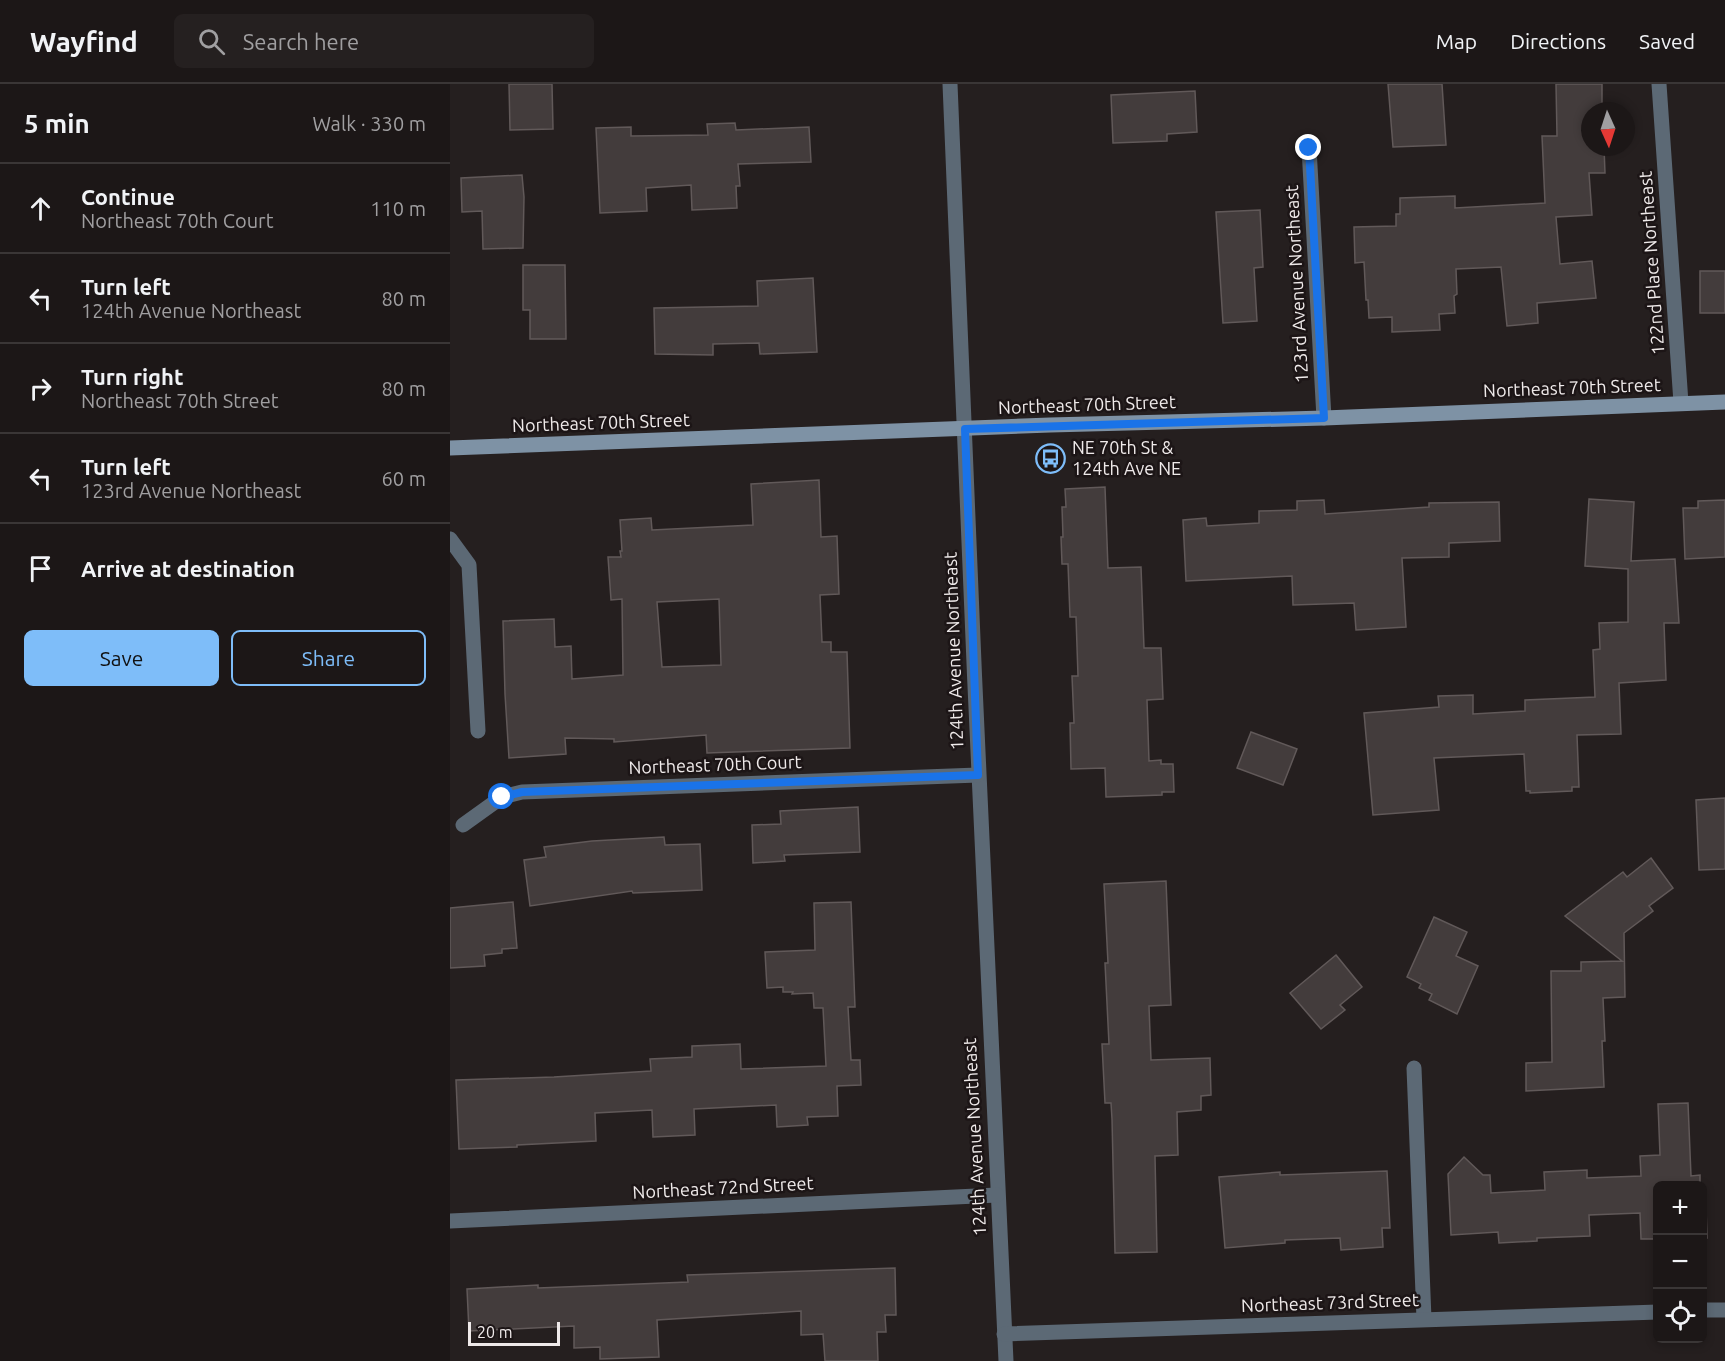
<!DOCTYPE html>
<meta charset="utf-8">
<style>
:root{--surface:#1c1717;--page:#252020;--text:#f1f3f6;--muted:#a09fa1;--line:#3a3636;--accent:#7ebdf9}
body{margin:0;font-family:Ubuntu,sans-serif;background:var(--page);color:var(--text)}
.controls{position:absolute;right:18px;bottom:18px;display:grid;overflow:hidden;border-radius:9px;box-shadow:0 3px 9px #0003}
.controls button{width:54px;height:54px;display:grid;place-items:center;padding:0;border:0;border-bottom:2px solid var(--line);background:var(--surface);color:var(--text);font:30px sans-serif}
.compass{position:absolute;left:1131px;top:18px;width:54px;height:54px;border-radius:50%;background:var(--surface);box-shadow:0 3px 9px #0003;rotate:177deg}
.scale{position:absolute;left:18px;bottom:15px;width:92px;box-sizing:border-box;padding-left:6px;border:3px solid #efeaea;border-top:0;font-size:16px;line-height:21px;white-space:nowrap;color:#efeaea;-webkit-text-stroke:4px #1c1516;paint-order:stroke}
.stop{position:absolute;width:18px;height:18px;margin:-14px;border:4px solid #1a73e8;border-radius:50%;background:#fff}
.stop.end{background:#1a73e8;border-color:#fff;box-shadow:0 2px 6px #0008}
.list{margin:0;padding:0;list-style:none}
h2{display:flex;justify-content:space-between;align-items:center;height:78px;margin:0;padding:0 24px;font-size:26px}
h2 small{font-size:20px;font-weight:400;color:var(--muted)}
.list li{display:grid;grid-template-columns:39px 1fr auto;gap:18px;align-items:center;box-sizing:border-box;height:90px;padding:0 24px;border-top:2px solid var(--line)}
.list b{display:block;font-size:22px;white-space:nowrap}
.list p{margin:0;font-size:20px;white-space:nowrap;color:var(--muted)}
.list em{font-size:20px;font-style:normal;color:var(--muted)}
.actions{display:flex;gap:12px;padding:18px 24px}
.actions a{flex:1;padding:14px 0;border:2px solid var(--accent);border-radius:9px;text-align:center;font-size:21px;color:var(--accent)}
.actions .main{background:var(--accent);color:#111}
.icon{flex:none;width:33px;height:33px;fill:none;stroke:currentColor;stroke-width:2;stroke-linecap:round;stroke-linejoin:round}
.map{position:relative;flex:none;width:1275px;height:1277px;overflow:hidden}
header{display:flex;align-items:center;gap:36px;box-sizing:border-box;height:84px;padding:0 30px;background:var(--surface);border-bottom:2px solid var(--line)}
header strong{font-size:28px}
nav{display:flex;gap:33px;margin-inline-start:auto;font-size:21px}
.search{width:420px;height:54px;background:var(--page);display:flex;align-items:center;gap:15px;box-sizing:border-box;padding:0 21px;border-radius:9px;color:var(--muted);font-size:22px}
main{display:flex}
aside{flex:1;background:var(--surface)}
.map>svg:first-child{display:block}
.building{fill:#433c3c;stroke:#615959;stroke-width:1.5;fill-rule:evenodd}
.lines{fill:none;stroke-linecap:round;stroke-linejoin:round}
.minor{stroke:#5c6975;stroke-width:15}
.secondary{stroke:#7e92a5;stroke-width:15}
.route{stroke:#1a73e8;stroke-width:8}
.labels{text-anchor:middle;stroke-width:5;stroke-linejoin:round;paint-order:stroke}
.street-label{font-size:18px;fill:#efeaea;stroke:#1c1516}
.poi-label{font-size:18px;fill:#efeaea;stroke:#1c1516;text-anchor:start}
</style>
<header>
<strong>Wayfind</strong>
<div class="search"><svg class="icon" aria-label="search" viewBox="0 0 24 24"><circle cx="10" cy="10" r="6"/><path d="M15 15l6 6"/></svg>Search here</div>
<nav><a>Map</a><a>Directions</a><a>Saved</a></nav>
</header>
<main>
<aside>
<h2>5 min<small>Walk · 330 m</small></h2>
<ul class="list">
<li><svg class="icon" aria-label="ahead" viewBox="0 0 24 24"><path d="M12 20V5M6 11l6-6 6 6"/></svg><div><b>Continue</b><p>Northeast 70th Court</p></div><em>110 m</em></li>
<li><svg class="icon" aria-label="left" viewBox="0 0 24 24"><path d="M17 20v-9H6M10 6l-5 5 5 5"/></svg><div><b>Turn left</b><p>124th Avenue Northeast</p></div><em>80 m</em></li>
<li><svg class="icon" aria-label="right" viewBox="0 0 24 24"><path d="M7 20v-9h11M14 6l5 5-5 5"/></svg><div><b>Turn right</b><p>Northeast 70th Street</p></div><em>80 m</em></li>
<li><svg class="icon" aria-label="left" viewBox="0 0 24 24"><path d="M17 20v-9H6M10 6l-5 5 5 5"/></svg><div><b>Turn left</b><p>123rd Avenue Northeast</p></div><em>60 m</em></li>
<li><svg class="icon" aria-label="arrive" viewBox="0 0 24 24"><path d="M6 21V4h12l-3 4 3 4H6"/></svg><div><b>Arrive at destination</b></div></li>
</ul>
<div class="actions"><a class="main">Save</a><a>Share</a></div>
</aside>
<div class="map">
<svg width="1275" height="1277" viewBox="0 0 1275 1277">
<rect width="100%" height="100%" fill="#251f1f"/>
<g class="building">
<polygon points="59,0 102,0 103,45 60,46"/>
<polygon points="938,0 992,0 996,61 943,63"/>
<polygon points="1106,0 1152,0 1152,27 1140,27 1140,63 1154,63 1155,89 1139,89 1142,131 1106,133 1110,180 1142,177 1146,214 1087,219 1088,239 1057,242 1051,183 1006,185 1007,210 1004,212 1005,229 989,230 990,246 942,248 942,233 919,234 918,216 916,216 914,178 905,179 904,143 946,142 946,130 950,130 950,114 1005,112 1005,124 1095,119 1092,52 1107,52"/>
<polygon points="745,7 747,48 717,50 717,57 663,59 661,11"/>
<polygon points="285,39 286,46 359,43 361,78 288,80 290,102 286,102 287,124 242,126 241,101 196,104 197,127 150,129 146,44 181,43 181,52 258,51 257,40"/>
<polygon points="72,91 74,113 73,164 33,165 32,127 12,128 11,94"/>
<polygon points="810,126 813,183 804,184 807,237 773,239 766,128"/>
<polygon points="73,181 115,181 116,255 80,255 80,226 73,226"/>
<rect x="1250" y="187" width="25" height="42"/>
<polygon points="363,194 367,268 310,270 309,259 263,260 263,271 205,270 204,224 308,222 307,197"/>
<path d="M369,396L371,453L387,452L389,510L370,511L372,558H381V568H397L400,664L257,669L256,651L164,658V655L115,654L116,670L59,674L55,610L53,537L104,535L105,563L121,562L122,595L173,591L172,515L161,516L158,473H171L170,467H172L170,436L201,434L202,446L303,441L301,400ZM269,515L271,581L212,583L207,518Z"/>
<polygon points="655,403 658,484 691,483 694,564 711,564 713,615 697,616 699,677 711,676 711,680 723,680 724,708 712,708 712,711 656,713 655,684 621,685 620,639 624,639 622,592 628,592 626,533 620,533 618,480 612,480 611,453 613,453 612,423 616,423 615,405"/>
<polygon points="1139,415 1184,418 1181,477 1225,475 1229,539 1214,539 1216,596 1169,599 1171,650 1127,651 1129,703 1122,703 1122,707 1080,709 1080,707 1076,707 1074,670 984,674 989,726 923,731 914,629 989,623 988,612 1023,611 1023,630 1075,627 1075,616 1145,613 1143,566 1150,565 1149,539 1178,538 1178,485 1135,482"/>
<polygon points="874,416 875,430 979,423 979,419 1049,418 1050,457 999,459 999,473 952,474 956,543 906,546 904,519 843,521 842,492 736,497 733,436 756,434 757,442 809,439 809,427 847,426 847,417"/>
<polygon points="1275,416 1275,473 1235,475 1233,424 1248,424 1248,417"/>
<polygon points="801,648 847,665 833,701 787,684"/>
<polygon points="1275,714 1275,785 1249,786 1246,716"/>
<polygon points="408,723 410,768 334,771 335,777 303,779 302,741 331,740 330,727"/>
<polygon points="214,753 215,761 250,760 252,806 183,809 182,807 80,822 74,776 96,773 94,763 142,757"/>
<polygon points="1201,774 1223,804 1199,822 1203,827 1174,849 1175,913 1153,914 1155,957 1152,957 1154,1003 1076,1007 1076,979 1102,978 1101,887 1131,887 1131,878 1172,877 1115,832 1173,788 1177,793"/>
<polygon points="716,797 721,921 699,922 701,976 760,974 761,1011 751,1012 751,1026 727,1028 728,1071 705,1072 707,1168 665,1169 662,1035 661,1019 655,1019 652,960 659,960 655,879 658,879 654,800"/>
<polygon points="63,818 67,864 52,865 52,869 34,871 35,882 0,884 0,824"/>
<polygon points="401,818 405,923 398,923 401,976 410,976 411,1001 387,1002 388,1032 357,1033 358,1041 327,1043 326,1021 244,1025 245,1051 203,1053 202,1026 145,1029 146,1057 67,1061 67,1063 9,1065 6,996 104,993 201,987 200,975 242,973 242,962 290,960 291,985 376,982 373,924 364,924 363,909 342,910 343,908 333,908 333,903 317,904 315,868 365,866 364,819"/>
<polygon points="984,833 1017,848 1006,872 1028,882 1007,930 979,916 982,910 969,904 971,900 957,893"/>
<polygon points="886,871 912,903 890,921 895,926 871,945 840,909"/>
<polygon points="1238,1019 1241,1092 1250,1091 1250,1101 1208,1101 1208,1155 1191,1155 1190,1129 1139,1131 1140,1152 1087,1154 1087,1157 1049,1159 1048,1148 1001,1151 998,1090 1014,1073 1033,1091 1040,1091 1041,1109 1095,1106 1094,1088 1137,1086 1137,1094 1191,1092 1190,1072 1210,1071 1208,1020"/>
<polygon points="937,1087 940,1144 932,1144 933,1163 891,1166 890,1154 835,1156 835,1159 775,1164 769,1093 830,1088 830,1091"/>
<polygon points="1252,1124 1256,1124 1257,1154 1252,1154"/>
<polygon points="445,1184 446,1231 435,1231 436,1248 427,1248 428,1277 375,1277 373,1250 351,1251 351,1227 207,1236 209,1273 150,1275 150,1263 124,1264 124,1242 19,1247 17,1205 88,1201 88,1204 238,1198 237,1191"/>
</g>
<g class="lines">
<g class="minor">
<path d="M500,0C518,426 534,851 556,1277"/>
<polyline points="1209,0 1231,319"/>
<polyline points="859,64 874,334"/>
<polyline points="0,455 19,481 28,647"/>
<polyline points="13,741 52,713 72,708 528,691"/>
<polyline points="964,984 974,1235"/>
<polyline points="0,1137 547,1111"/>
<polyline points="1252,1226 1275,1226"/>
<polyline points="554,1250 1208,1228"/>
</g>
<polyline class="secondary" points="0,364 600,341 874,334 1275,318"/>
</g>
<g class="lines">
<polyline class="route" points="52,713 72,708 528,691 515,345 874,334 859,64"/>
</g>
<defs>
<symbol id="bus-ring" viewBox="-11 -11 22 22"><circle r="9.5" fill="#1c1516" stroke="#7ebdf9" stroke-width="1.5"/><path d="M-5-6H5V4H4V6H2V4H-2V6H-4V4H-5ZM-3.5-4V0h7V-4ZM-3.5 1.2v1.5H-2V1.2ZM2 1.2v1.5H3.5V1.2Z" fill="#7ebdf9"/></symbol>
</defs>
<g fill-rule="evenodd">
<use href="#bus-ring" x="584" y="358" width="33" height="33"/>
</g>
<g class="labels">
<g class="street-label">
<text transform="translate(1202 179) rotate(-94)" y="6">122nd Place Northeast</text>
<text transform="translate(847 200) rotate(-93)" y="6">123rd Avenue Northeast</text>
<text transform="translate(1122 304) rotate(-2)" y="6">Northeast 70th Street</text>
<text transform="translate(637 321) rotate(-2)" y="6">Northeast 70th Street</text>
<text transform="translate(151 339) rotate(-2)" y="6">Northeast 70th Street</text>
<text transform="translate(504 567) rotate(-92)" y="6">124th Avenue Northeast</text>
<text transform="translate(265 681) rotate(-2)" y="6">Northeast 70th Court</text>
<text transform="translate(525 1053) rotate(-93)" y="6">124th Avenue Northeast</text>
<text transform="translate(273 1104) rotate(-3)" y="6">Northeast 72nd Street</text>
<text transform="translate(880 1219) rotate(-2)" y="6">Northeast 73rd Street</text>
</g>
<g class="poi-label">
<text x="622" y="370">NE 70th St &amp;<tspan x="622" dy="21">124th Ave NE</tspan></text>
</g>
</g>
</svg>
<div class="controls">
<button>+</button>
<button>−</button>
<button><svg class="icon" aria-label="locate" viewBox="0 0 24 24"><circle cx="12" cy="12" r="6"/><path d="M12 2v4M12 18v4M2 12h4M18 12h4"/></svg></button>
</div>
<svg class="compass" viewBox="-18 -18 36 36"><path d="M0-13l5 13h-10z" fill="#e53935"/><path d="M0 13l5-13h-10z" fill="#a09fa1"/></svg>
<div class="scale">20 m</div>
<div class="stop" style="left:52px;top:713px"></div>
<div class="stop end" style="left:859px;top:64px"></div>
</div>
</main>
